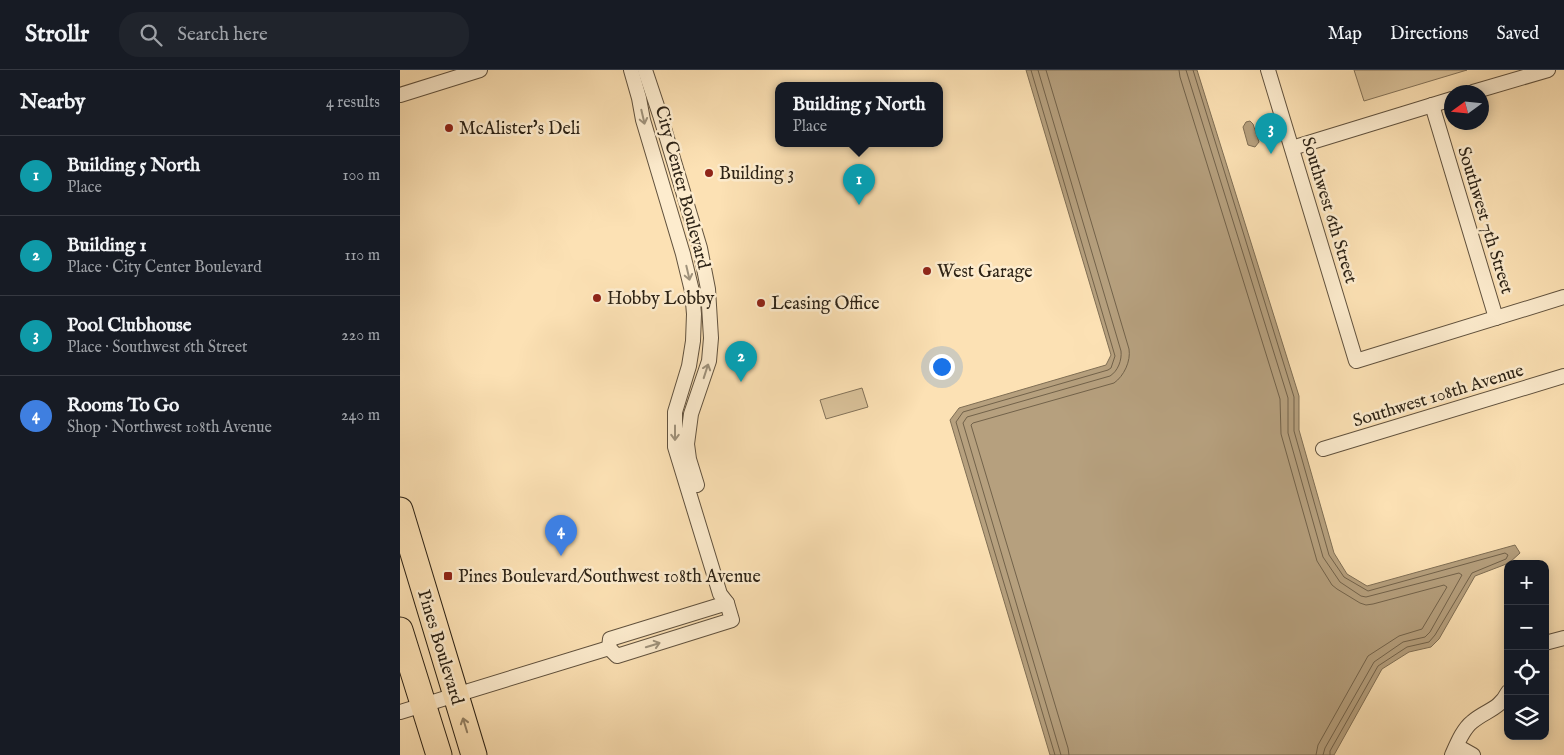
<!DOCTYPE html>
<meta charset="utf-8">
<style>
:root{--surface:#171b24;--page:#20242c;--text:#f1f3f6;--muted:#9ea1a6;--line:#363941;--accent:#b45309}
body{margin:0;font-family:"IM FELL English",serif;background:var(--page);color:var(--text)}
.controls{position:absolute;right:15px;bottom:15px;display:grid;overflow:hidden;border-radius:10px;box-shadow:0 2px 12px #0003}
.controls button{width:45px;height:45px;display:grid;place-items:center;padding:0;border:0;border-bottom:1px solid var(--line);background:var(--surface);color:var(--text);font:25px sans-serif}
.compass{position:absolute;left:1044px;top:15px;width:45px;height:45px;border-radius:50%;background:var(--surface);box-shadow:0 2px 12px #0003;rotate:255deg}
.you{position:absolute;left:541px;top:296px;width:18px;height:18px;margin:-12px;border:4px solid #fff;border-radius:50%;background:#1a73e8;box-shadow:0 0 0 8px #1a73e833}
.badge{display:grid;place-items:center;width:32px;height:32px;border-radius:50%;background:var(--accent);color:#fff;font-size:16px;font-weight:700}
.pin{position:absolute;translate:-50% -41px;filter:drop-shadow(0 1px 2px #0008)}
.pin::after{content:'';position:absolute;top:26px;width:18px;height:15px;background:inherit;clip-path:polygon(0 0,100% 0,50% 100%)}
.popup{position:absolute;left:375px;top:12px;width:168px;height:65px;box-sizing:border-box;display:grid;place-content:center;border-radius:10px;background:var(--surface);filter:drop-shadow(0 1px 4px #0005);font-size:16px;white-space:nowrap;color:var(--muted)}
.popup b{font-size:19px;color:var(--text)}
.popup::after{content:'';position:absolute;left:50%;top:100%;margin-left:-10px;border:10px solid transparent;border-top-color:var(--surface)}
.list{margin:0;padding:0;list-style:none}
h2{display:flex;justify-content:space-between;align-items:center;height:65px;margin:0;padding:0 20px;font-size:21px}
h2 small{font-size:16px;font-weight:400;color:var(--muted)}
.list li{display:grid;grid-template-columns:32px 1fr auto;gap:15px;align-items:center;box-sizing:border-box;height:80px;padding:0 20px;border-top:1px solid var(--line)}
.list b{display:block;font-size:19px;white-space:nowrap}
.list p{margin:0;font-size:16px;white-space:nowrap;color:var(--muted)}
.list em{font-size:16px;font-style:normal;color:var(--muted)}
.icon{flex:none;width:28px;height:28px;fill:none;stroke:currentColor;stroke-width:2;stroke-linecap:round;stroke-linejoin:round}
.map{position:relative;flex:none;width:1164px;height:685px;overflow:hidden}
header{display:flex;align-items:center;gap:30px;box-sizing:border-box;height:70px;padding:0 25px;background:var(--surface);border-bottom:1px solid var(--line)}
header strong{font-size:24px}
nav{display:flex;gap:28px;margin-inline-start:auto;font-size:18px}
.search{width:350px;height:45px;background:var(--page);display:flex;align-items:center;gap:12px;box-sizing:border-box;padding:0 18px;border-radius:20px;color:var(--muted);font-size:19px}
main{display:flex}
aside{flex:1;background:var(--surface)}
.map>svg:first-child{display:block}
.green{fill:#d9c199;stroke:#837258}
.water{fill:#b6a07e;stroke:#7f6e54}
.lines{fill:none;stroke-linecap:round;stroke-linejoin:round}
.shore{stroke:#72624a;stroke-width:1}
.street-casing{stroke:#61523e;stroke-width:16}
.highway-casing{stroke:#2d2316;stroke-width:27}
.street{stroke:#fdecce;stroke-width:14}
.highway{stroke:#fce1b4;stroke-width:25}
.oneway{stroke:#9f927b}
.oneway2{stroke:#948265}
.poi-dot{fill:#8f2418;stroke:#fdecce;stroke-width:2}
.labels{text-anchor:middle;stroke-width:5;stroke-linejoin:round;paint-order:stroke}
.poi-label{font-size:18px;fill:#2d2316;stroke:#fdecce;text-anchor:start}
.street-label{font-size:18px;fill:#2d2316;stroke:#fdecce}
</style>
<header>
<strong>Strollr</strong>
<div class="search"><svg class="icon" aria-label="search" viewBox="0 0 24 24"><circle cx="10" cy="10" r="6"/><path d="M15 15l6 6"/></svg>Search here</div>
<nav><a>Map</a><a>Directions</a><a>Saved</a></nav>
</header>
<main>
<aside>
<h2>Nearby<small>4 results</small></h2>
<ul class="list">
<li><span class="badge" style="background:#0f9aa8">1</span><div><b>Building 5 North</b><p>Place</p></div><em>100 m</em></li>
<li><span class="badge" style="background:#0f9aa8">2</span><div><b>Building 1</b><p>Place · City Center Boulevard</p></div><em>110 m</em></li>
<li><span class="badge" style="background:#0f9aa8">3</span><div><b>Pool Clubhouse</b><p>Place · Southwest 6th Street</p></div><em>220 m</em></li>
<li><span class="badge" style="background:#3f7fe0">4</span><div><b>Rooms To Go</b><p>Shop · Northwest 108th Avenue</p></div><em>240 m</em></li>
</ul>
</aside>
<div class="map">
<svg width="1164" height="685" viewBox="0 0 1164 685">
<rect width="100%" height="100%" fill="#fce1b4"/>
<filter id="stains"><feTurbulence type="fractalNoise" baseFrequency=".004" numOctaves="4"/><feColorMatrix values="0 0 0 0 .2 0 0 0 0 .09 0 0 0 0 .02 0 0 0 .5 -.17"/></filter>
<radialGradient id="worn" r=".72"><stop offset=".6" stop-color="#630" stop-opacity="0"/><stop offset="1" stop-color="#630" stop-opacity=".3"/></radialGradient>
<g class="green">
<polygon points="954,0 1067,0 964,31"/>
<polygon points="462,318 468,337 426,349 420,330"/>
</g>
<g class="water">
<polygon points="626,0 797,0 899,326 899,360 934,483 947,504 967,516 1115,475 1120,483 1109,493 1075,506 1039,569 1031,577 1009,582 982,599 934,685 650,685 550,350 559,338 706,295 711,285"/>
<polygon points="850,51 853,54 859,72 855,77 848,75 843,57 846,52"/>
</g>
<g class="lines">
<g class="shore">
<polyline points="631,0 715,286 711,298 708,300 563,342 556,352 655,685"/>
<path d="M638,0L721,281C722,290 718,301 710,306L567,347L563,353L661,685"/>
<path d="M646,0L729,279C731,291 724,306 714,313L573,353L571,355L668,678L669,685"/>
<polyline points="779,0 780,7 880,329 881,364 917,491 932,515 937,519 960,533 966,535 973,534 1044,515 1047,517 1022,559 999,566 968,586 918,675 916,685"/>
<polyline points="786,0 888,328 888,363 923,487 940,512 961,526 966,527 1059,503 1062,505 1030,562 1025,567 1003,572 974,592 925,678 923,685"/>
<polyline points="793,0 894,327 894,361 929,485 944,507 968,521 1105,483 1108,485 1106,489 1072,503 1035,565 1029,572 1007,577 978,596 930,681 930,685"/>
</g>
<defs>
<g id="street">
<polyline points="245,0 260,45 300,178 308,219 311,268 309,291 291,344 287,374 289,389 297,415"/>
<polyline points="868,0 956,291 1164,227"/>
<polyline points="1073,22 1148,0"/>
<polyline points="0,25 80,0"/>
<polyline points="1032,35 1096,248"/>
<polyline points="892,78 1052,29"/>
<polyline points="923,379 1164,306"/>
<polyline points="1145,573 1164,568"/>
<polyline points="209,578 217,586 332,550 327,533 320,524 275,377 275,342 289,296 293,271 294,244 292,221 283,184 243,50 239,28 231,0"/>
<polyline points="209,578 210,569 327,533"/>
<polyline points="0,642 209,578"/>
<polyline points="1057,676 1073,685"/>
<path d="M1052,685C1057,674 1063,659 1072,652C1086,640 1099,640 1108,622"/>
</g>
<g id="highway">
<polyline points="0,440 74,685"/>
<polyline points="0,560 39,685"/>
</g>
</defs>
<use href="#street" class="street-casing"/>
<use href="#highway" class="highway-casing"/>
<use href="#street" class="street"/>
<use href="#highway" class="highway"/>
</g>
<defs><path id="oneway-shaft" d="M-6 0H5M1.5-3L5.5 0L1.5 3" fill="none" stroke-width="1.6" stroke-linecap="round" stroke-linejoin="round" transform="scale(1.25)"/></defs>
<g class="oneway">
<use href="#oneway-shaft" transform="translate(243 47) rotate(77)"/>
<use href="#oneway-shaft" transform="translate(288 203) rotate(77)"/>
<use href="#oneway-shaft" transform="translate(306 301) rotate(-72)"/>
<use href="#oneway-shaft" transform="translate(275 363) rotate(90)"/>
<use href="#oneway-shaft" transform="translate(253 575) rotate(-17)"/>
</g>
<use class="oneway2" href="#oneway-shaft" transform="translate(65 655) rotate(-107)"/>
<g class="poi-dot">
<circle cx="49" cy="58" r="5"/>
<circle cx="309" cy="103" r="5"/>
<circle cx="527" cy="201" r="5"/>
<circle cx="197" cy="228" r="5"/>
<circle cx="361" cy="233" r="5"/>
<rect x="43" y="501" width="10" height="10" rx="2.5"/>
</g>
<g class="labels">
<g class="poi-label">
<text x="59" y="64">McAlister's Deli</text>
<text x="319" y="109">Building 3</text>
<text x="537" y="207">West Garage</text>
<text x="207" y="234">Hobby Lobby</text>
<text x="371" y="239">Leasing Office</text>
<text x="58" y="512">Pines Boulevard/Southwest 108th Avenue</text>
</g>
<g class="street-label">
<text transform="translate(283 117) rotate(75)" y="6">City Center Boulevard</text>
<text transform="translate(930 140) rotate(73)" y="6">Southwest 6th Street</text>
<text transform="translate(1086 150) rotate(73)" y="6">Southwest 7th Street</text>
<text transform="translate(1038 325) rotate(-17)" y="6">Southwest 108th Avenue</text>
<text transform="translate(41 577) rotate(73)" y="6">Pines Boulevard</text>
</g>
</g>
<rect width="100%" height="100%" filter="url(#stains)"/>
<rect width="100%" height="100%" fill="url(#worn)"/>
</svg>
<div class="controls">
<button>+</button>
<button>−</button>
<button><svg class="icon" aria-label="locate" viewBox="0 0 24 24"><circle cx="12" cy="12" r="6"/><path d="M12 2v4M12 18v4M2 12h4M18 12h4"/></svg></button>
<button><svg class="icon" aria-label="layers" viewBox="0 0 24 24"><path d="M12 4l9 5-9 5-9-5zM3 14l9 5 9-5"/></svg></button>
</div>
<svg class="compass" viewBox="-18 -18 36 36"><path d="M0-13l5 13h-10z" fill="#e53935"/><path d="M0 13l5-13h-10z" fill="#9ea1a6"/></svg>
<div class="you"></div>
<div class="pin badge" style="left:459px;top:135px;background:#0f9aa8">1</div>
<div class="popup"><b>Building 5 North</b>Place</div>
<div class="pin badge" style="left:341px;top:312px;background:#0f9aa8">2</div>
<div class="pin badge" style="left:871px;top:84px;background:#0f9aa8">3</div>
<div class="pin badge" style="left:161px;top:486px;background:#3f7fe0">4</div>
</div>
</main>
